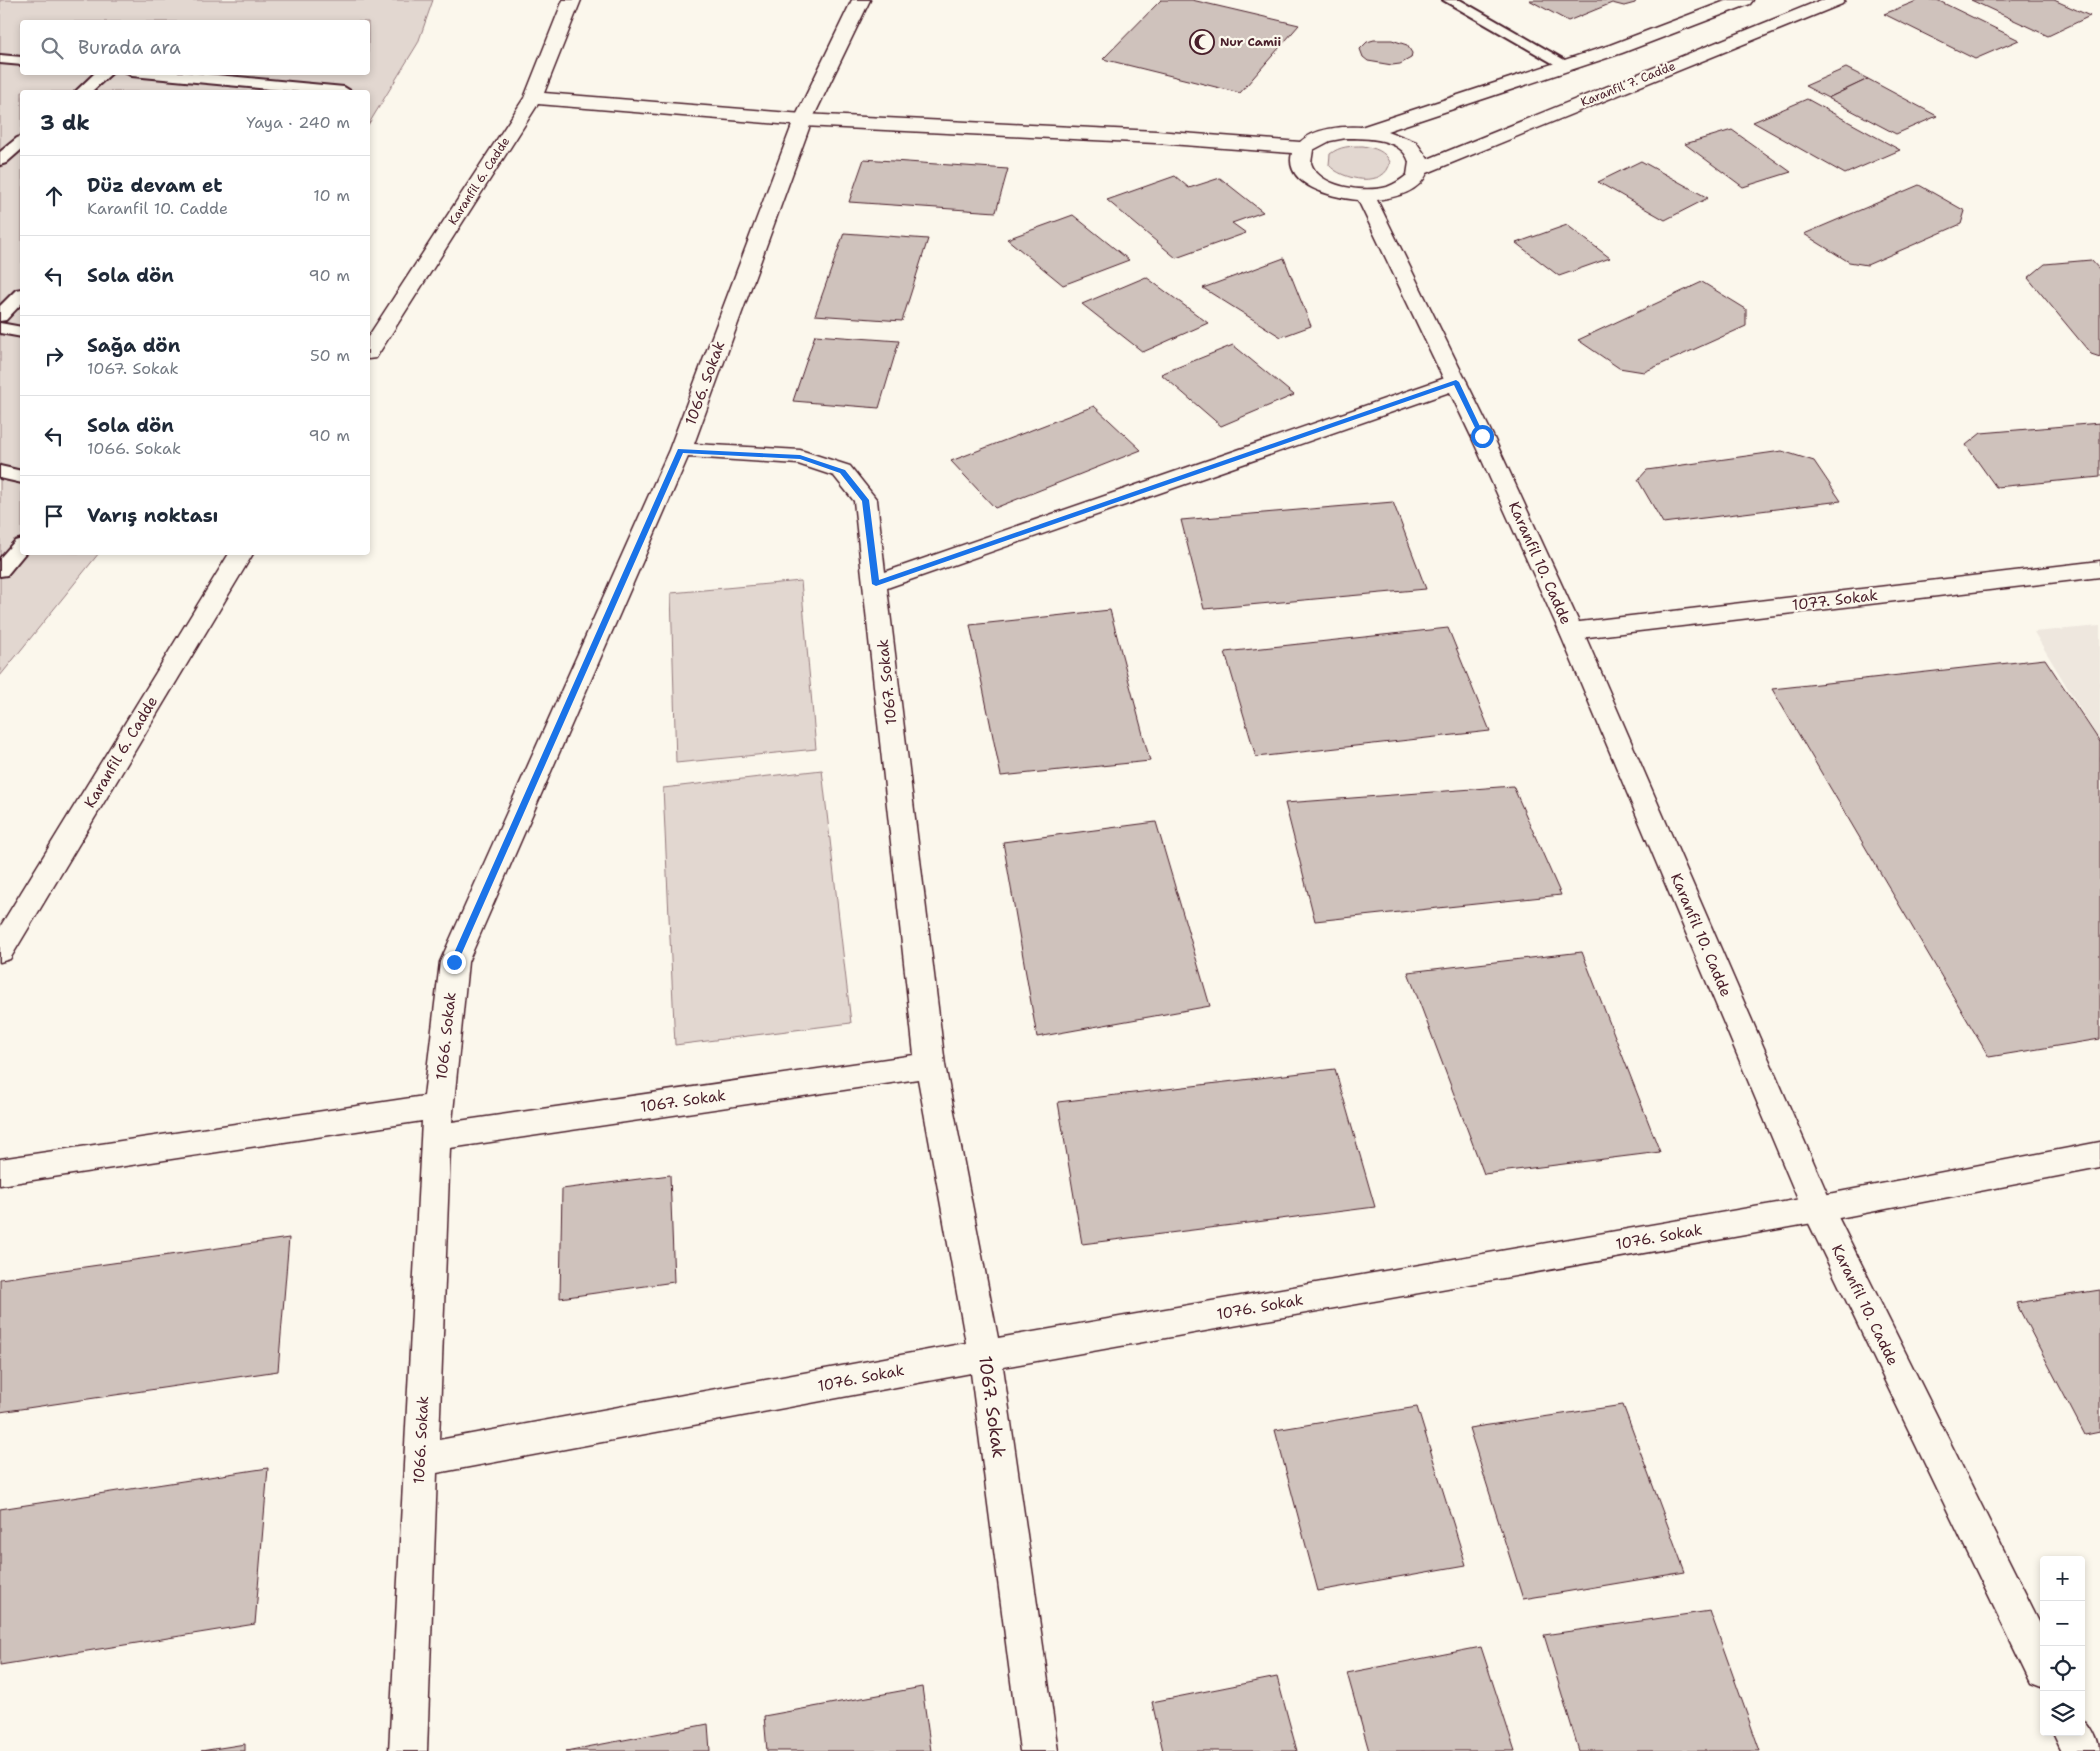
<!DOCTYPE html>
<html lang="tr">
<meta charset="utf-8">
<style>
:root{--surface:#fff;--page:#f2f2f3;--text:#1f2937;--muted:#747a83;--line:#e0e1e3}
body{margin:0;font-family:"Shantell Sans",sans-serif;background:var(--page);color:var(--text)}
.controls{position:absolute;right:15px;bottom:15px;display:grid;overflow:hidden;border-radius:5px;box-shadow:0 2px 8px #0003}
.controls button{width:45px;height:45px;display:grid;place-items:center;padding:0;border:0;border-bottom:1px solid var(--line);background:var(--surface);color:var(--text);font:25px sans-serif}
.stop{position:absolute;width:15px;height:15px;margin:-11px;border:4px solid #1a73e8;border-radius:50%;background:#fff}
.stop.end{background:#1a73e8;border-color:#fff;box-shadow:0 1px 5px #0008}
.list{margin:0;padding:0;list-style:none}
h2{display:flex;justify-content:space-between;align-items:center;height:65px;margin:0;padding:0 20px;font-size:21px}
h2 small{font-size:16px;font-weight:400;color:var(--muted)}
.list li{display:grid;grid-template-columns:32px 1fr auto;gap:15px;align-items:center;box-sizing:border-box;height:80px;padding:0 20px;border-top:1px solid var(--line)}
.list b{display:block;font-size:19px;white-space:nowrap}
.list p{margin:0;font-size:16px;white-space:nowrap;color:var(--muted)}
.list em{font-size:16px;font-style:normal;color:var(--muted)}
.icon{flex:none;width:28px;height:28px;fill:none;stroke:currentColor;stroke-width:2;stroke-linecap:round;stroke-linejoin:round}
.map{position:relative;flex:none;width:2100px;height:1751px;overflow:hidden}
.search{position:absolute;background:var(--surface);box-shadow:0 2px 8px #0003;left:20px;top:20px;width:350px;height:55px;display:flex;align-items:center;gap:12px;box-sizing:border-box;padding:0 18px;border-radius:5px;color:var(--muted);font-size:19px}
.panel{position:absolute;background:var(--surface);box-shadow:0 2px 8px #0003;left:20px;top:90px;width:350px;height:465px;border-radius:5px}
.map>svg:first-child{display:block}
.built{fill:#eee7de}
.green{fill:#e2d7d0;stroke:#967b7e;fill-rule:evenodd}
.building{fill:#cfc2bc;stroke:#4a1f2b}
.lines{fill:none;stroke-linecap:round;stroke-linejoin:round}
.service-casing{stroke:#4a1f2b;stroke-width:4}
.minor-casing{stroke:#4a1f2b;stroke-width:3}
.tertiary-casing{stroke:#4a1f2b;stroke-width:3}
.service{fill:#fbf7ec;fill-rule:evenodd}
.minor{fill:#fbf7ec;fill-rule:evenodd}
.tertiary{fill:#fbf7ec;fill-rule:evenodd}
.route{fill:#1a73e8}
.labels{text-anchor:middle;stroke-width:4.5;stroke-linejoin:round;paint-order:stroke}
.far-poi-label{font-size:12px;font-weight:bold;fill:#4a1f2b;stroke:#fbf7ec;text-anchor:start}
.far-street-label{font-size:12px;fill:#4a1f2b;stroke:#fbf7ec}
.street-label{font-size:15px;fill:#4a1f2b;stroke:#fbf7ec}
.near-street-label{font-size:18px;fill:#4a1f2b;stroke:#fbf7ec}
</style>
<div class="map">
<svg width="2100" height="1751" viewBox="0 0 2100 1751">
<rect width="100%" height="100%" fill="#fbf7ec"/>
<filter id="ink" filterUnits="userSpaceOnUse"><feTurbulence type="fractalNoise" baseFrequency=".02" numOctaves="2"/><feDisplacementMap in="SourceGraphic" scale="10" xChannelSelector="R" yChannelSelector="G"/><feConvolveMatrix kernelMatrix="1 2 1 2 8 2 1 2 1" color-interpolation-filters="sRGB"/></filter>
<g filter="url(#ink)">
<polygon class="built" points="2100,626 2100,742 2034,632"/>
<g class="green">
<path d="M0,0H433L418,43L368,125V92H22V552L99,553L0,676ZM22,22H368V72H22Z"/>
<path d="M1363,146C1375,148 1385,151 1390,162C1386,189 1341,180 1329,165L1330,154C1340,146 1351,146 1363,146Z"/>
<polygon points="801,581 816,749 676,763 671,593"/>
<polygon points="822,770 851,1023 675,1045 663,788"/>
</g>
<g class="building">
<polygon points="1161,0 1192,0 1299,25 1240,93 1103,59"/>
<polygon points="1529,0 1636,0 1635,3 1624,6 1612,3 1568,21"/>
<polygon points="1919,0 1937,0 2019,40 1975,59 1884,14"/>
<polygon points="1971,0 2054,0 2090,16 2048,36"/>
<polygon points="1374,40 1392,40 1407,45 1412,53 1411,58 1400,64 1392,65 1368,61 1363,57 1360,49 1367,42"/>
<polygon points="1846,68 1868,79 1828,98 1805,86"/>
<polygon points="1868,79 1937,116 1896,134 1828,98"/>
<polygon points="1807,99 1900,150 1845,174 1753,122"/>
<polygon points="1732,130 1791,172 1743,187 1685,144"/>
<polygon points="864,159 1008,169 996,212 849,202"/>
<polygon points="1641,161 1708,198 1665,220 1598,182"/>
<polygon points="1175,176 1189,188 1220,178 1263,212 1232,223 1246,233 1176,258 1107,200"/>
<polygon points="1919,185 1965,211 1961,224 1867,265 1849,262 1804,234"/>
<polygon points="1073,215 1129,260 1063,285 1007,239"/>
<polygon points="1567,225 1610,258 1559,276 1516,243"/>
<polygon points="844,233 928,239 902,321 815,315"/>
<polygon points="1284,258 1311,326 1281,337 1203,288"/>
<polygon points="2091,260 2100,270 2100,357 2091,354 2028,278 2045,264"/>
<polygon points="1146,277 1208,323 1143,352 1082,304"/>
<polygon points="1702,282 1746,309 1746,326 1644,372 1619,368 1578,340"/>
<polygon points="815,335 899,341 879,408 793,401"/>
<polygon points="1233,345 1294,395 1221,426 1161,374"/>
<polygon points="1094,406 1141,450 995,508 951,461"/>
<polygon points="2100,423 2100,477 1996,487 1966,445 1981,433"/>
<polygon points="1782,451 1814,461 1841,501 1663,523 1638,480 1647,470"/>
<polygon points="1393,502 1426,589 1204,609 1181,520"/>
<polygon points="1110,610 1150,761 1001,776 970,625"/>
<polygon points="1448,628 1490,731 1256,757 1225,652"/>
<polygon points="2045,659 2100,742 2100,1039 1989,1057 1772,689"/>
<polygon points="1513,786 1561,895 1315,921 1285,803"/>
<polygon points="1156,822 1210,1006 1037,1037 1003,842"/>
<polygon points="1582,952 1660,1152 1484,1174 1408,972"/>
<polygon points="1335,1069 1375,1207 1082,1244 1058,1102"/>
<polygon points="670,1175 674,1282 560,1298 562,1189"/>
<polygon points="289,1238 278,1371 0,1412 0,1279"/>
<polygon points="2100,1290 2100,1432 2085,1435 2016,1303"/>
<polygon points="1623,1405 1685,1572 1523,1599 1469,1428"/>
<polygon points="1417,1407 1466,1565 1318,1591 1275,1430"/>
<polygon points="268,1468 255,1624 0,1665 0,1509"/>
<polygon points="1710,1611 1760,1751 1579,1751 1544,1635"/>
<polygon points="1481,1647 1515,1751 1369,1751 1347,1673"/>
<polygon points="1277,1677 1297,1751 1163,1751 1152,1702"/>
<polygon points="922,1687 931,1751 767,1751 764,1716"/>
<polygon points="708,1724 710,1751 566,1751"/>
<polygon points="245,1744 245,1751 201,1751"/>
</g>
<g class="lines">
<defs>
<g id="service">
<polygon points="1443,0 1460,0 1575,66 1573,69 1563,69"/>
<polygon points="0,55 22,57 22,65 0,63"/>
<polygon points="96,72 113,72 91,92 75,92"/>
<polygon points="125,72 185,72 344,87 352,92 301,92 132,76"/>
<polygon points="22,136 22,149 6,163 0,165 0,152 17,138"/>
<polygon points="22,289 22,303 6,320 0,321 0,306 16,290"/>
<polygon points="0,323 22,327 22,337 0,333"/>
<polygon points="0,466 22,471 22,483 0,478"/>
<polygon points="22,539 22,552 26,552 7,575 0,576 0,558 15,541"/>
</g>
<g id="minor">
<path d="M852,0H870L812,120L694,444L800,450L850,466L877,500L885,572L1448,377L1456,375L1464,377L1467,382L1464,387L887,588L945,1065L998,1338L1818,1196L2100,1142V1168L1818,1222L1003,1367L1058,1751H1020L971,1373L437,1473L427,1751H389L422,1121L0,1185V1159L424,1096L440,962L669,450L794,120ZM688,457L798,464L834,476L854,501L914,1055L452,1122L468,962ZM918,1079L966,1343L439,1440L450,1148Z"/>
<polygon points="2100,561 2100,577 1571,639 1562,637 1559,631 1562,625 1571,623"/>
</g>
<g id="tertiary">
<path d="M563,0H581L544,93L803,114L1156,131L1300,142C1315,128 1342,126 1361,127L1610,45L1728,0H1753L1750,4L1622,53L1387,131L1416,142L1428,159L1821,0H1845L1842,4L1427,173C1419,192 1397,197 1377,200L1493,436L1583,631L1833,1207L2044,1631V1689L2031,1684L1802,1209L1559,631L1471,436L1358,200C1335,198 1283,186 1292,153L1156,143L803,126L538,104L379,353L376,358L368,359V337L524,98ZM1346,138C1367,138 1402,138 1409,162L1407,175C1401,180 1395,184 1387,187C1365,193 1319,188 1311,163L1313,150L1330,141Z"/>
<polygon points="230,552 254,552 10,959 0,962 0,927"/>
<path d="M2081,1717C2091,1721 2100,1741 2100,1751H2063L2054,1732H2081Z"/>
</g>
</defs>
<use href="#service" class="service-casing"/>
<use href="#minor" class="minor-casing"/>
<use href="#tertiary" class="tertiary-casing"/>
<use href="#service" class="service"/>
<use href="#minor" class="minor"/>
<use href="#tertiary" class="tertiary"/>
</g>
</g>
<polygon class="route" points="1456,380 1459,382 1485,437 1479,436 1454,385 876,586 872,584 862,501 840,473 800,459 683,453 458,962 457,964 451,964 450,962 678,449 800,455 845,470 869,500 879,580"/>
<defs>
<symbol id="mosque-ring" viewBox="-11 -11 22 22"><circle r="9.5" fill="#fbf7ec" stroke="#4a1f2b" stroke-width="1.5"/><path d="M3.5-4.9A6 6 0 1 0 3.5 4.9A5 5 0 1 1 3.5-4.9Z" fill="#4a1f2b"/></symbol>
</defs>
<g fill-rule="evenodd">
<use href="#mosque-ring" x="1188" y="28" width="28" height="28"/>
</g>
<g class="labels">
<g class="far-poi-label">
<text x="1220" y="46">Nur Camii</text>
</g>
<g class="far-street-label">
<text transform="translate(1628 84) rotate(-22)" y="4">Karanfil 7. Cadde</text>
<text transform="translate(479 181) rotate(-57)" y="4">Karanfil 6. Cadde</text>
</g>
<g class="street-label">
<text transform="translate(705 383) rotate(-70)" y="5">1066. Sokak</text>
<text transform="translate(1540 563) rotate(66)" y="5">Karanfil 10. Cadde</text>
<text transform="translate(1835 600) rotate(-7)" y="5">1077. Sokak</text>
<text transform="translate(887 682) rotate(-96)" y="5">1067. Sokak</text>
<text transform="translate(121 752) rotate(-59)" y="5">Karanfil 6. Cadde</text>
<text transform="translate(1701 935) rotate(67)" y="5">Karanfil 10. Cadde</text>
<text transform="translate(446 1036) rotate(-84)" y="5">1066. Sokak</text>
<text transform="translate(683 1101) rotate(-8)" y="5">1067. Sokak</text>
<text transform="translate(1659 1237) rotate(-10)" y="5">1076. Sokak</text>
<text transform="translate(1865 1305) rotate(64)" y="5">Karanfil 10. Cadde</text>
<text transform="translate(1260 1307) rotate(-10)" y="5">1076. Sokak</text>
<text transform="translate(861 1378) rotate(-11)" y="5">1076. Sokak</text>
<text transform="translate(421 1440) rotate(-87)" y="5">1066. Sokak</text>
</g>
<g class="near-street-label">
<text transform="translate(992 1407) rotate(82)" y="6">1067. Sokak</text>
</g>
</g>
</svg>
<div class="controls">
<button>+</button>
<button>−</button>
<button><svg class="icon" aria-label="locate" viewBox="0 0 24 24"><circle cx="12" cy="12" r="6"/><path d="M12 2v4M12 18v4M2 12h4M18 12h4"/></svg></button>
<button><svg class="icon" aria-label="layers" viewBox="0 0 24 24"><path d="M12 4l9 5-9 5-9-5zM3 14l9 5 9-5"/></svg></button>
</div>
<div class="stop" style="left:1482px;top:436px"></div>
<div class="stop end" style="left:454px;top:962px"></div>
<div class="search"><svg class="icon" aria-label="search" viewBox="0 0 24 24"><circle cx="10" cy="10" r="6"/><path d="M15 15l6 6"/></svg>Burada ara</div>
<section class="panel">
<h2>3 dk<small>Yaya · 240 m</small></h2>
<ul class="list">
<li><svg class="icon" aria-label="ahead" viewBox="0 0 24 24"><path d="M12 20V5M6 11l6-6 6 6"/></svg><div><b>Düz devam et</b><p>Karanfil 10. Cadde</p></div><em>10 m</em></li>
<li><svg class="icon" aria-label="left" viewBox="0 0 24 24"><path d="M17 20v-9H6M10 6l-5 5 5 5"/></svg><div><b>Sola dön</b></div><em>90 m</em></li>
<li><svg class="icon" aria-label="right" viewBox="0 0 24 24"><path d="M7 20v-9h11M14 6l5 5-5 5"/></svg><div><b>Sağa dön</b><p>1067. Sokak</p></div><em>50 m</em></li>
<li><svg class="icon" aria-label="left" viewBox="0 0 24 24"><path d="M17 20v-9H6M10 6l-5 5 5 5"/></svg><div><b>Sola dön</b><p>1066. Sokak</p></div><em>90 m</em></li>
<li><svg class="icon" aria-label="arrive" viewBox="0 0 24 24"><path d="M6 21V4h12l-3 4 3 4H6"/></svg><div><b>Varış noktası</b></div></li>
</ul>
</section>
</div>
